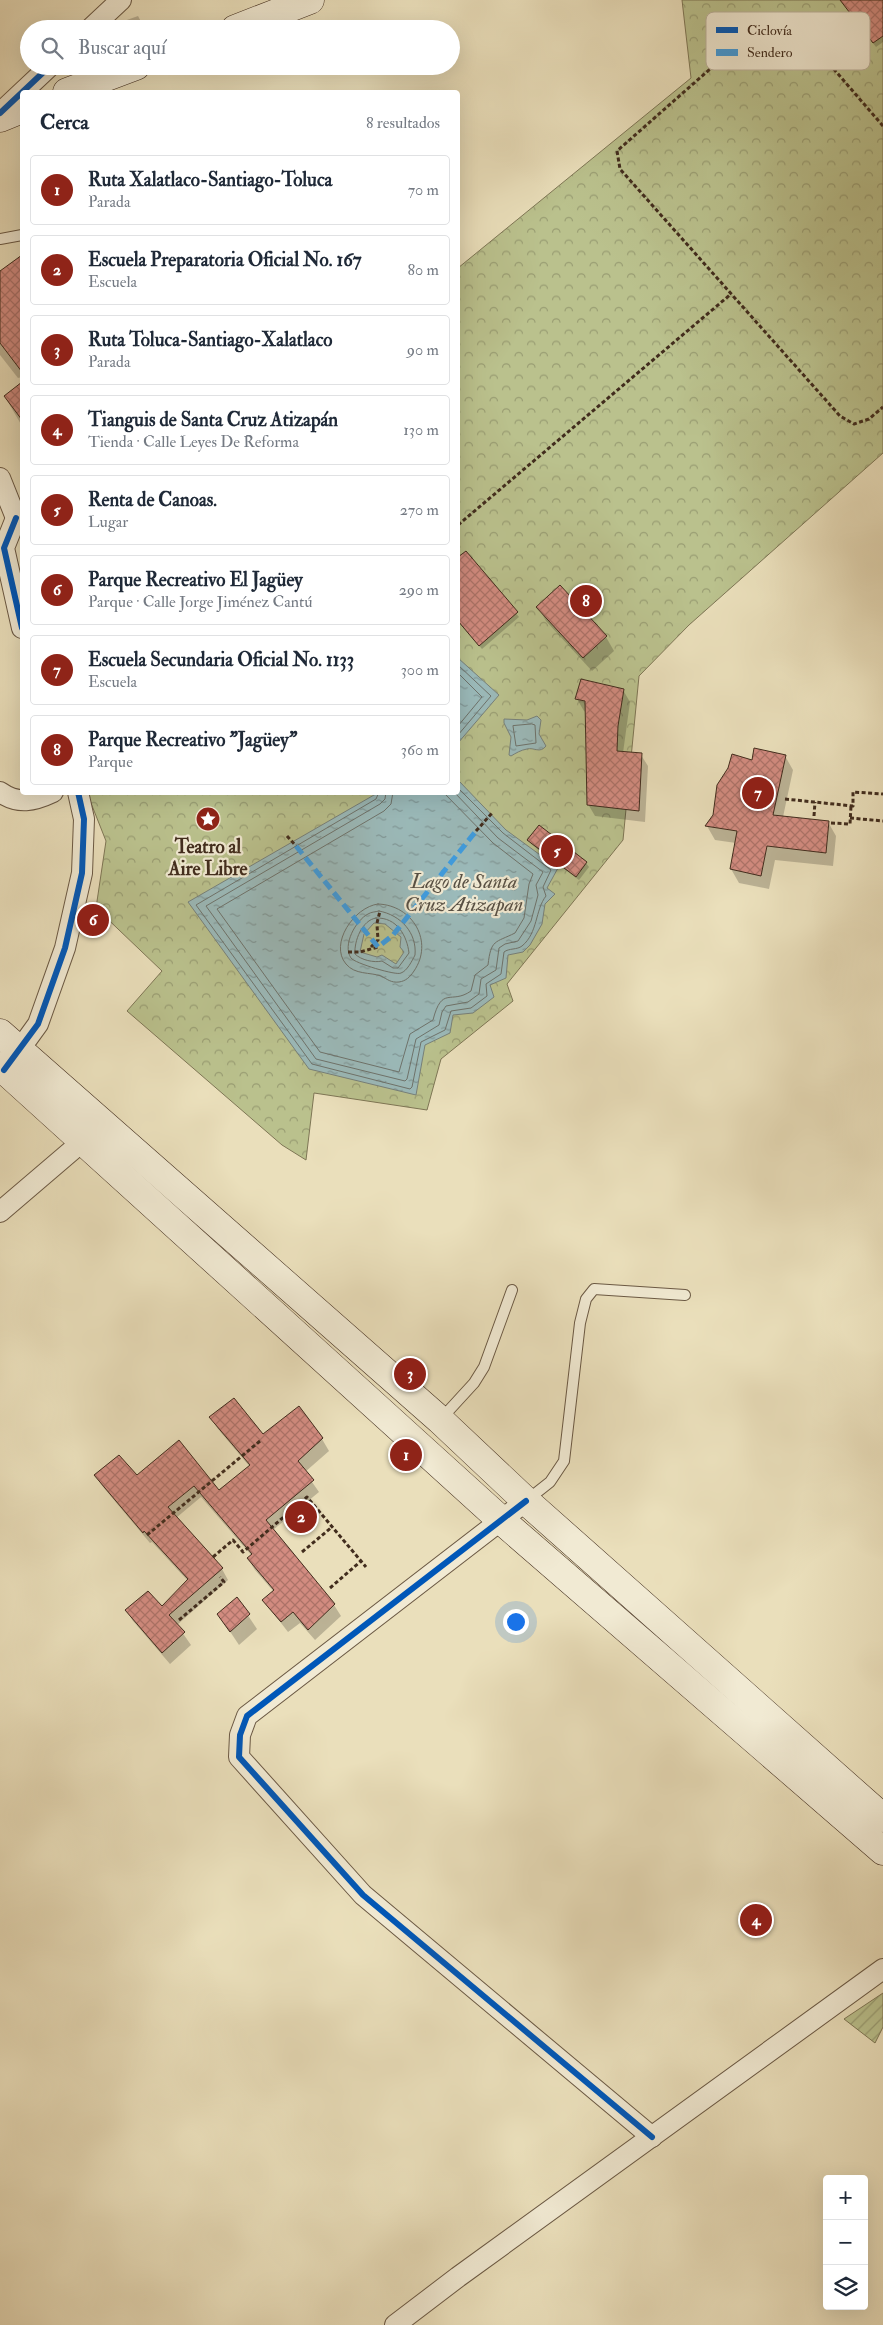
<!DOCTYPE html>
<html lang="es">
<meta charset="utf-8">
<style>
:root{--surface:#fff;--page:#f2f2f3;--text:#1f2937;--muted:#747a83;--line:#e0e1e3;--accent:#8f2418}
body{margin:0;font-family:"IM FELL Double Pica",serif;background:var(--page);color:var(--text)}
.controls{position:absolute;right:15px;bottom:15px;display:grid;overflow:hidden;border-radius:5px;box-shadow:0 5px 20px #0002}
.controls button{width:45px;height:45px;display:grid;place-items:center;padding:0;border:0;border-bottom:1px solid var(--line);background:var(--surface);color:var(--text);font:25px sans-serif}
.you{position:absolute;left:515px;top:1621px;width:18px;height:18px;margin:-12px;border:4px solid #fff;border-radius:50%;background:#1a73e8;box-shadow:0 0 0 8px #1a73e833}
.badge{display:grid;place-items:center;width:32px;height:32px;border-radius:50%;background:var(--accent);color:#fff;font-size:16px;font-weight:700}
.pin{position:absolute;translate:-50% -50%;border:2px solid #fff;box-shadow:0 1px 5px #0006}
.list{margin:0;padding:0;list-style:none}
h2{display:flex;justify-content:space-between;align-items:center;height:65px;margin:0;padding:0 20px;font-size:21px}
h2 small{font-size:16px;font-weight:400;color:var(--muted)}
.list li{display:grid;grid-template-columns:32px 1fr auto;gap:15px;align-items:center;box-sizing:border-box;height:70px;margin:0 10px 10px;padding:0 10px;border:1px solid var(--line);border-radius:5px}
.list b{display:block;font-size:19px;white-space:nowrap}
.list p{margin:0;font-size:16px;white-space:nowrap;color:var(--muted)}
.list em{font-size:16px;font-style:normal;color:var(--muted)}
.icon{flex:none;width:28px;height:28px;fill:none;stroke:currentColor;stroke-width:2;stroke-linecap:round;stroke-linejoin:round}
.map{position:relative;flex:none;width:883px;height:2325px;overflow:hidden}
.search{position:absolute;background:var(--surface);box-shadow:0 5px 20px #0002;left:20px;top:20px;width:440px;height:55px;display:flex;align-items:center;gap:12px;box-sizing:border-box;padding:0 18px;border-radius:28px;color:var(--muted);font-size:19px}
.panel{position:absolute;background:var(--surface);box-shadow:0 5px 20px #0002;left:20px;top:90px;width:440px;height:705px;border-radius:5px}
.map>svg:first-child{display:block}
.forest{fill:url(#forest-crowns);stroke:#7e7655}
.garden{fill:url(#garden-furrows);stroke:#7e7655}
.water{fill:url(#water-ripples);stroke:#77817b;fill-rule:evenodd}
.shadow{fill:#0003}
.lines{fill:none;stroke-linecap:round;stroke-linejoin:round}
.shore{stroke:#6e736c;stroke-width:1}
.building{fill:url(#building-cross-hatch);stroke:#412c1d}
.service-casing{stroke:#6b5944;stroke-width:12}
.minor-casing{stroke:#6b5944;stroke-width:22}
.secondary-casing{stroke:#412c1d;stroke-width:29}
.path{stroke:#412c1d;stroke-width:3;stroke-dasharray:4 2.5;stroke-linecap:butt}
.service{stroke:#f1ead3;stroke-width:10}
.minor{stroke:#f1ead3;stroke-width:20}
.secondary{stroke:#f1ead3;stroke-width:28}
.quiet{stroke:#3f9cdf;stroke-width:5;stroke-dasharray:10 5;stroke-linecap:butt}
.cycleway-casing{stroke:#f1ead3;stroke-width:9}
.cycleway{stroke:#0057b8;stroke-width:6}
.labels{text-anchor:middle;stroke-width:4.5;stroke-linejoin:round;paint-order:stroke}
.poi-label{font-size:19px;font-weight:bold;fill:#412c1d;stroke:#f1ead3}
.water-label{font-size:20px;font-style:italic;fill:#585044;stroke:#f1ead3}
.key{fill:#f1ead3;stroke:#bcb19c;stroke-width:1}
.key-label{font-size:14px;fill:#412c1d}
</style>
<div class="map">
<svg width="883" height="2325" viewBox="0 0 883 2325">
<defs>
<pattern id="forest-crowns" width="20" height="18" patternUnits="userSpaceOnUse" patternTransform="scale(1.25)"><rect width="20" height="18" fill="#bac18d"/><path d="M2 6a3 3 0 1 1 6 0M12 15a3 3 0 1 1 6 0" fill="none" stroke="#999d73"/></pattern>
<pattern id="garden-furrows" width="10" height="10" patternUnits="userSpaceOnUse" patternTransform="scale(1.25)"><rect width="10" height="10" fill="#bac18d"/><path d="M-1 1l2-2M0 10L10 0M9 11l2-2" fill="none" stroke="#999d73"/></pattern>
<pattern id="water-ripples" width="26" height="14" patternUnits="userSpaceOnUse" patternTransform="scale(1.25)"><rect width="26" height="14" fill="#9bbaba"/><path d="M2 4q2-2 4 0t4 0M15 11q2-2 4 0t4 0" fill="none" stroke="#809797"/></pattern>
<pattern id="building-cross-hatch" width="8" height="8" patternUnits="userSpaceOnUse" patternTransform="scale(1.25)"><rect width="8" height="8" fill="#d38c81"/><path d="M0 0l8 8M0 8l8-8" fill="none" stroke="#ad7369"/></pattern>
</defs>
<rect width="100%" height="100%" fill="#eadfbb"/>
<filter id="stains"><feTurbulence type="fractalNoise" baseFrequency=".004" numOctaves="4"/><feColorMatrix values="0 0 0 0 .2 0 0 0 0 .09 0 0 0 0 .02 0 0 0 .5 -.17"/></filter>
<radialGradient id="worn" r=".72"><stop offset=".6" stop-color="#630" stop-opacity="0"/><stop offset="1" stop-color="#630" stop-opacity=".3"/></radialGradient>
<polygon class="forest" points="682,0 883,0 883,453 689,625 639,676 623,840 507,984 513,1001 441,1059 427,1110 314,1093 306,1160 282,1145 127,1011 162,971 96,908 106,841 87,793 458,792 458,268 691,78"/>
<polygon class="garden" points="883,1993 883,2027 875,2043 844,2019"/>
<g class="water">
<polygon points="458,658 499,695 458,743"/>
<path d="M537,716L541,720L539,734L546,746C540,754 534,747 527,749C521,750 516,753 511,756L509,755L511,737L504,723V719L527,720Z"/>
<path d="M458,780L506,830L558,868L547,888L555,894L545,904L542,924L530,945L523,952L508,955L506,978L490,985L494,997L473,1013L453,1015L450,1033L425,1045L416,1095L309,1069L188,902L374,795L381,792H458ZM374,923L385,924L401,937L400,947L404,952L396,964L382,955L377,957L360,952L364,934Z"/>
</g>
<g class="shadow">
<polygon points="840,0 883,0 883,42 876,47"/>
<polygon points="138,16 145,29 125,29 124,21"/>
<polygon points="71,66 129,66 82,87"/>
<polygon points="22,256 22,377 18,378 0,355 0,273"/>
<polygon points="22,383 22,426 5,397"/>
<polygon points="466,553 519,617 482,649 458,621 458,559"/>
<polygon points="538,607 606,637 614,651 592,671 546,621"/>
<polygon points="623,690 630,702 623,753 641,755 648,766 645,822 595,816 588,804 586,712 584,711 577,699"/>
<polygon points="785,756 793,770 783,817 828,822 836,836 833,866 775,860 769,889 739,883 731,869 736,843 715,840 707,826 753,761"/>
<polygon points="539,827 586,863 589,867 579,880 531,844 529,840"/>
<polygon points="211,1418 263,1436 322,1439 329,1451 305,1472 319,1492 273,1530 334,1605 341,1616 315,1640 300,1623 288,1632 264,1601 274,1592 255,1570 248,1559 252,1556 201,1497 176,1518 222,1569 228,1580 177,1625 191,1645 170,1664 133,1621 126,1610 162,1608 188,1581 152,1542 150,1543 103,1487 96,1476 137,1477 179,1442 219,1492 250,1467 218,1429"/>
<polygon points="237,1599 257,1629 239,1645 219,1615"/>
</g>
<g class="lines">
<g class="shore">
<polyline points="458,665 491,696 458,735"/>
<polyline points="458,673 482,697 458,726"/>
<polygon points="532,724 535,725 536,743 516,746 513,726"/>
<path d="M379,792L376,799L196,905L312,1064L410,1089L412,1087L421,1042L445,1030L451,1011L471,1008L487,996L486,984L501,974L504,952C509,948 517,950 522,946C538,933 535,910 546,896L543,887L551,870L503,833L458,788"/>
<polyline points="386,792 385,799 380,804 206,906 316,1059 405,1081 407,1079 416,1039 439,1025 442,1012 446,1006 468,1002 479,994 481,979 496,970 499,948 505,944 518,941 531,921 538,895 536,885 543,872 498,838 454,792"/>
<path d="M393,792L391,804L384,811L217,909L320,1052L399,1072L410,1034L433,1020C442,985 451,1005 471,991L475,975L488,965C491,939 495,943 515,933L524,918L529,884L533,874L493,843L443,792"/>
<path d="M378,904C413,905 434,942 414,971C410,977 406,981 399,982C391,983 387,979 381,976C370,972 355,975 346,964C329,944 354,907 378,904Z"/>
<path d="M379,911C401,915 417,933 415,955C412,961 407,971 401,973C397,976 354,963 351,958C342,945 356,920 368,914C371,912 375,912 379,911Z"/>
<path d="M376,918C397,917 407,936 409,953L398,968H393L382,961C374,963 361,960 355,954C354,941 362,920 376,918Z"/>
</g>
</g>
<g class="building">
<polygon points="840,0 883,0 883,36 873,43"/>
<polygon points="22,255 22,372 0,343 0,271"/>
<polygon points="22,382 22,420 4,396"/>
<polygon points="466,551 518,612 479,646 458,621 458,557"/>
<polygon points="560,585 607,636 583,658 536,607"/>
<polygon points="581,679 624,689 618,726 617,751 642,753 639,811 587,805 585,701 575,699"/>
<polygon points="754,748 786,755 773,815 829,821 826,853 767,846 761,876 730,869 737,831 705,826 713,815 717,785 728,768 732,754 752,760"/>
<polygon points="539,825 587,862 576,877 527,840"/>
<polygon points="234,1398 263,1434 299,1406 323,1438 298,1461 314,1480 266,1520 335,1604 308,1630 293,1612 281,1622 262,1600 274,1590 247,1558 252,1554 194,1486 168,1507 223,1568 169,1615 185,1632 162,1653 125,1610 148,1591 162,1606 188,1579 144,1531 143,1533 94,1475 119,1455 137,1475 179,1440 219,1490 250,1465 209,1417"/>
<polygon points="237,1597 250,1614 230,1632 217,1614"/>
</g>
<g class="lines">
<defs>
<g id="service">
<polyline points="0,239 22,235"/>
<polyline points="441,1419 474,1383 484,1367 512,1290"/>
<polyline points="526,1501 550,1482 564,1461 580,1323 586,1299 594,1289 685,1295"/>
</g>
<g id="minor">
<polyline points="90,29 121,0"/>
<polyline points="0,113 50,66"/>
<polyline points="0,478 16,518 22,525"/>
<polyline points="16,518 4,548 22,628"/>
<path d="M0,792C18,805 34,801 53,792"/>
<polyline points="12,1060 38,1024 65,948 82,873 84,819 78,792"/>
<polyline points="0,1212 83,1141"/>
<polyline points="526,1501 247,1716 240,1735 239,1757 363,1895 652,2137"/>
<polyline points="395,2325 458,2277 883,1969"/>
</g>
<g id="secondary">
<polyline points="235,29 310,0"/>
<polyline points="67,92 136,66"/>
<polyline points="0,118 22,109"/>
<polyline points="0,1033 440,1420 526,1501 883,1818"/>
<polyline points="0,1066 502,1521 883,1851"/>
</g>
</defs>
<use href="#service" class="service-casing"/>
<use href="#minor" class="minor-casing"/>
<use href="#secondary" class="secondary-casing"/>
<g class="path">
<polyline points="883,126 800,30 778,23 752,32 617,151 620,169 840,416 854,424 869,419 883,407"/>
<polyline points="458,525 731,294"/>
<polyline points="785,799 853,806 853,792 883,794"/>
<polyline points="814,816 815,802"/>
<polyline points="850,818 883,821"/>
<polyline points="831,823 850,824 851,806"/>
<polyline points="476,831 492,813"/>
<polyline points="287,836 296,846"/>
<polyline points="377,923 380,911"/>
<polyline points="371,947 378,940 377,925"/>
<polyline points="348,952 360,952 378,947"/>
<polyline points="147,1535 260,1441"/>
<polyline points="302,1552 332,1527"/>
<polyline points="213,1557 233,1540 243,1552 307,1497 366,1567"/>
<polyline points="330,1588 361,1561"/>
<polyline points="179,1620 224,1582 220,1577"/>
</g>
<use href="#service" class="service"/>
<use href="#minor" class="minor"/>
<use href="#secondary" class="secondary"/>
<polyline class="quiet" points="296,846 378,947 393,935 476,831"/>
<defs>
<g id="cycleway">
<polyline points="0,113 50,66"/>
<polyline points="16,518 4,548 22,628"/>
<polyline points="4,1070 38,1024 65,948 82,873 84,819 78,792"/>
<polyline points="526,1501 247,1716 240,1735 239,1757 363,1895 652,2137"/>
</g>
</defs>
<use href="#cycleway" class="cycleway-casing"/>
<use href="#cycleway" class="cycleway"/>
</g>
<defs>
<symbol id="sight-disc" viewBox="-11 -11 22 22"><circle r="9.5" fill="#8f2418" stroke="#f1ead3"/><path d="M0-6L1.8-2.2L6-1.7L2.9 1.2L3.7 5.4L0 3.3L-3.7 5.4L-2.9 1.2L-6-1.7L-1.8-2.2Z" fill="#fff"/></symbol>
</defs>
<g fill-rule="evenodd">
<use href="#sight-disc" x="194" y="805" width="28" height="28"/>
</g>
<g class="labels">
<g class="poi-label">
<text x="208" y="853">Teatro al<tspan x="208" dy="22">Aire Libre</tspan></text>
</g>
<g class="water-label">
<text x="464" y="888">Lago de Santa<tspan x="464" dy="23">Cruz Atizapan</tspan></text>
</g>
</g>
<rect x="706" y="12" width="164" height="58" rx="8" class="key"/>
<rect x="716" y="27" width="22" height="6" fill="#0057b8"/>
<rect x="716" y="49" width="22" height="7" fill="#3f9cdf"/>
<g class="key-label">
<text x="747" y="35">Ciclovía</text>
<text x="747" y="57">Sendero</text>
</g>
<rect width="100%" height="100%" filter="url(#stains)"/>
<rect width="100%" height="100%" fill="url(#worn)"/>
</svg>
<div class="controls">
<button>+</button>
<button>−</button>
<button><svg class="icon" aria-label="layers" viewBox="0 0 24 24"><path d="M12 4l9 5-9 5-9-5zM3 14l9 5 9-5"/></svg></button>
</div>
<div class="you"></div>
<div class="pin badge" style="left:406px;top:1455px">1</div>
<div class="pin badge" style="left:301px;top:1517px">2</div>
<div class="pin badge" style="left:410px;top:1374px">3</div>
<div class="pin badge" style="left:756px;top:1920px">4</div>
<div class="pin badge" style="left:557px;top:851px">5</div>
<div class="pin badge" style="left:93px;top:920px">6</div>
<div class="pin badge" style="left:758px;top:793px">7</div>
<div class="pin badge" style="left:586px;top:601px">8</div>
<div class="search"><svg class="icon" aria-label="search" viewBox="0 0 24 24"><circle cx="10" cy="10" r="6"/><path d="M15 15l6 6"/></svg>Buscar aquí</div>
<section class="panel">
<h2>Cerca<small>8 resultados</small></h2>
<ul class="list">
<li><span class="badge">1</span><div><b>Ruta Xalatlaco-Santiago-Toluca</b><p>Parada</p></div><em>70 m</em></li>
<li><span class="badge">2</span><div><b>Escuela Preparatoria Oficial No. 167</b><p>Escuela</p></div><em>80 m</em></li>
<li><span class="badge">3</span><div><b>Ruta Toluca-Santiago-Xalatlaco</b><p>Parada</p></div><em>90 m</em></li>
<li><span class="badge">4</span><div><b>Tianguis de Santa Cruz Atizapán</b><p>Tienda · Calle Leyes De Reforma</p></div><em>130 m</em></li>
<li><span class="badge">5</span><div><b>Renta de Canoas.</b><p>Lugar</p></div><em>270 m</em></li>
<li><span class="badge">6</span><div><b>Parque Recreativo El Jagüey</b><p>Parque · Calle Jorge Jiménez Cantú</p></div><em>290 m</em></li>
<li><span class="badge">7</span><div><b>Escuela Secundaria Oficial No. 1133</b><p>Escuela</p></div><em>300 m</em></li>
<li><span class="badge">8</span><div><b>Parque Recreativo &quot;Jagüey&quot;</b><p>Parque</p></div><em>360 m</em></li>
</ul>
</section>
</div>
